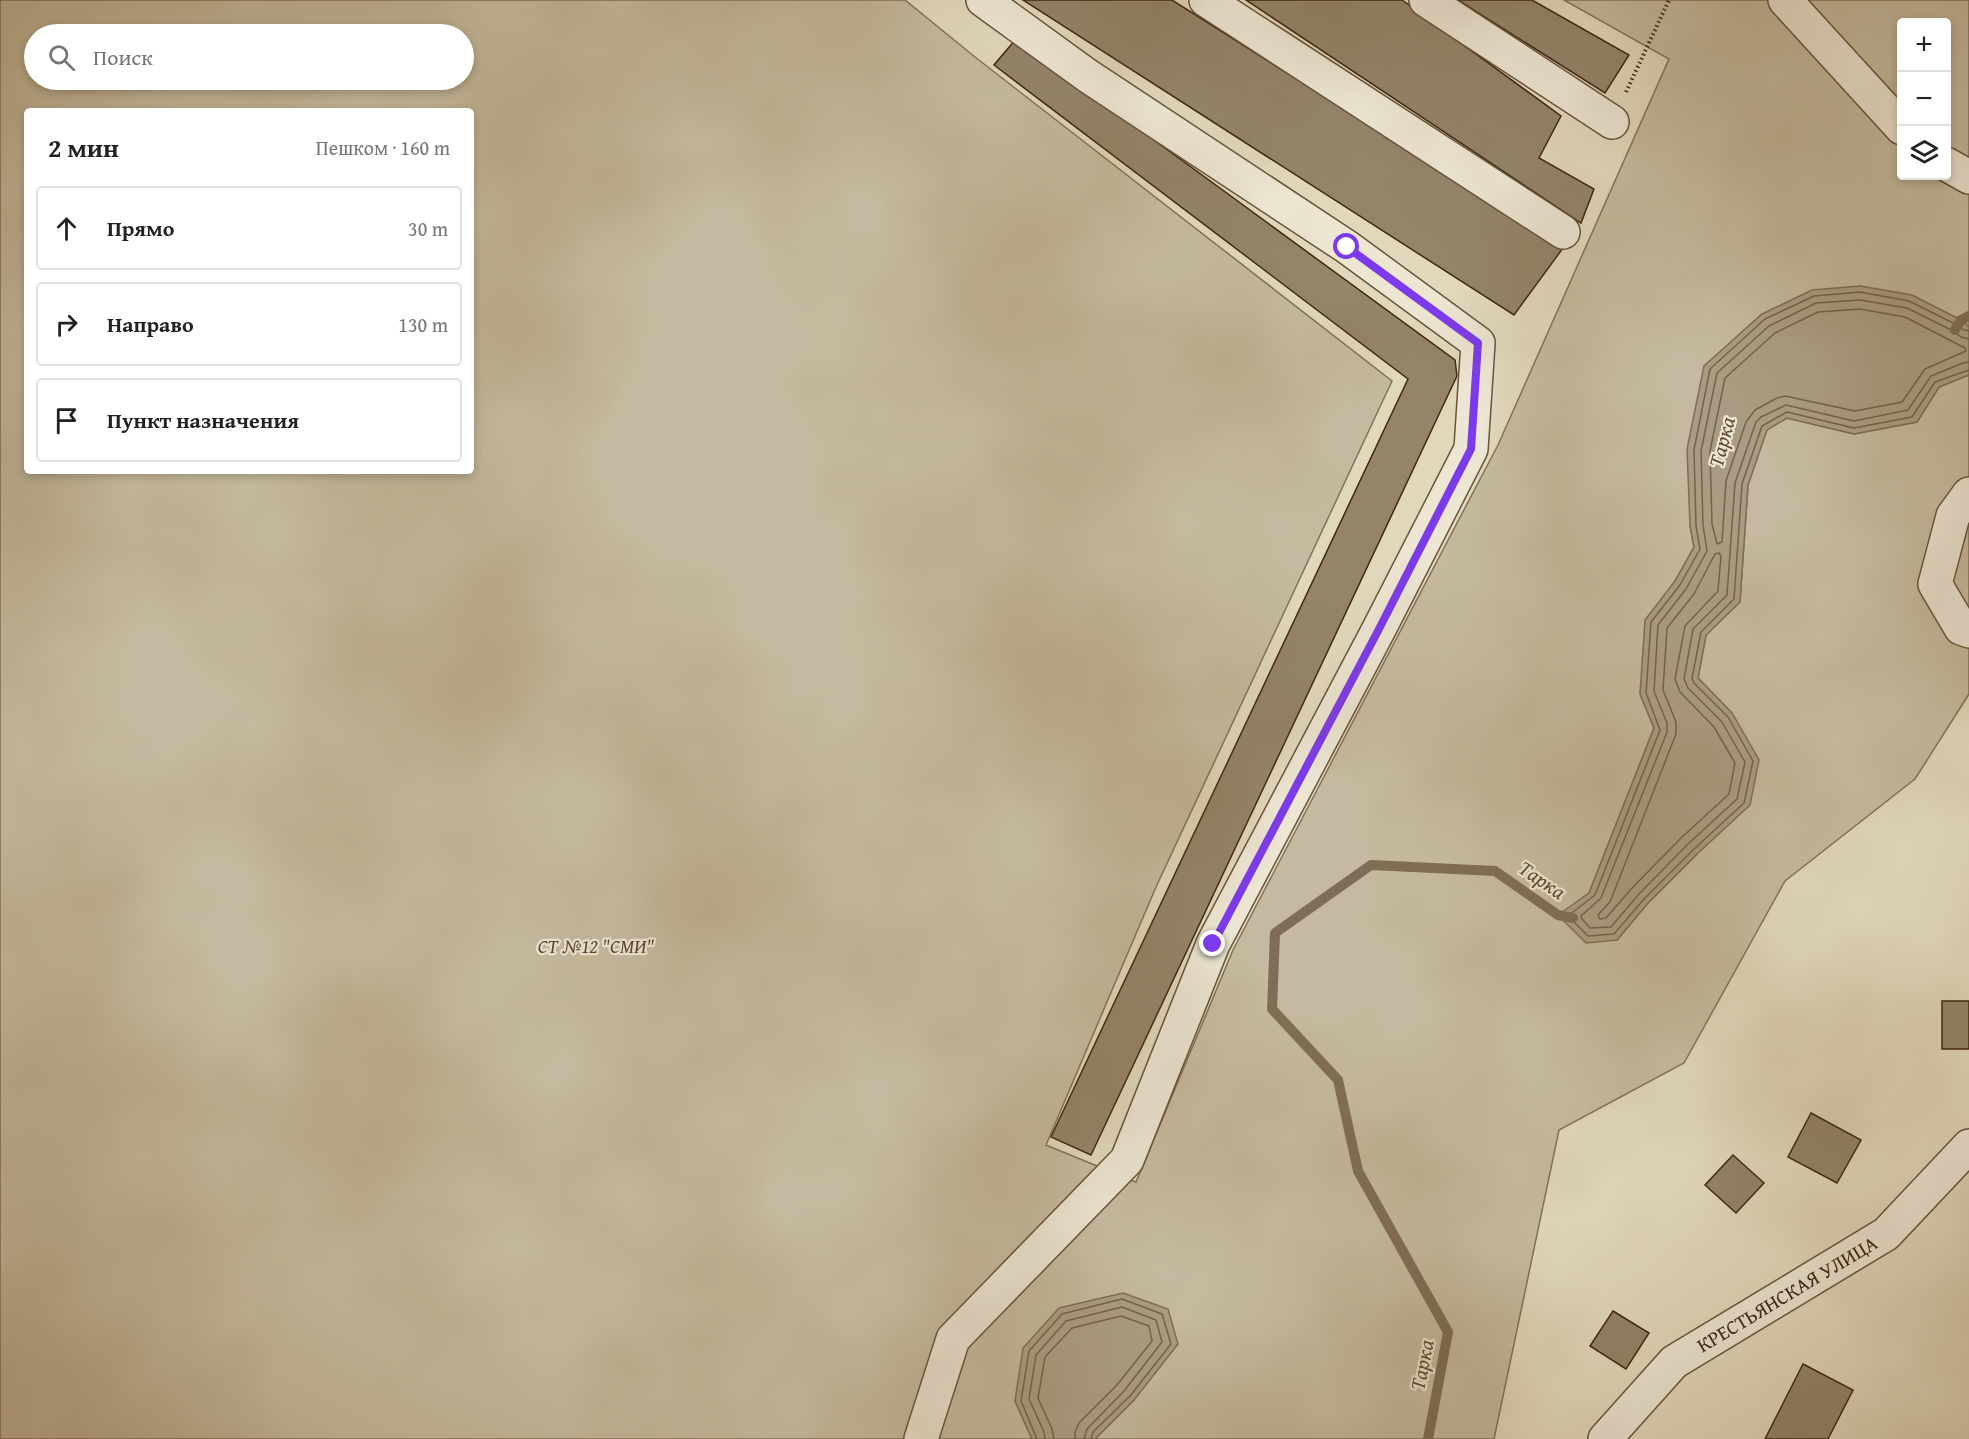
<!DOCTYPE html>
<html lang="ru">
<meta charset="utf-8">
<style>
:root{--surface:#fff;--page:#f2f2f2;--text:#222;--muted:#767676;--line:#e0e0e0}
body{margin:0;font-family:"Gentium Book Plus",serif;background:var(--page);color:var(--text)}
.controls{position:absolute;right:18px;top:18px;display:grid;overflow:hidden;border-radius:6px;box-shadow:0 3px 9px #0003}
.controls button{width:54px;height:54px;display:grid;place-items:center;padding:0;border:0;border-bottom:2px solid var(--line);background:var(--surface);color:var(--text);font:30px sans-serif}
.stop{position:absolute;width:18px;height:18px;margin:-14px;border:4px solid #7c3aed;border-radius:50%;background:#fff}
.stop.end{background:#7c3aed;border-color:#fff;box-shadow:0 2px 6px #0008}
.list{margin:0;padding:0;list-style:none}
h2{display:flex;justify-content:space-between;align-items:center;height:78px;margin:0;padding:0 24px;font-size:26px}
h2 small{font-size:20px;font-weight:400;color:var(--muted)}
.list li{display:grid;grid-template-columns:39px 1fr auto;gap:18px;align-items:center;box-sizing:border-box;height:84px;margin:0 12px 12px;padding:0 12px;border:2px solid var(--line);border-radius:6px}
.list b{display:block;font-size:22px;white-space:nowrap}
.list em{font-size:20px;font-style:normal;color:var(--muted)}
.icon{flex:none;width:33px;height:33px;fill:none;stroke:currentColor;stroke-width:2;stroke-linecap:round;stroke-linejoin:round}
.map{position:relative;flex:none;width:1969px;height:1439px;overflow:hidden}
.search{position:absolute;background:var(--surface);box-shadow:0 3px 9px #0003;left:24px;top:24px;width:450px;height:66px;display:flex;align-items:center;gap:15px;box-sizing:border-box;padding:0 21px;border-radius:33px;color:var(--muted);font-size:22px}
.panel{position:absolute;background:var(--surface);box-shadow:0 3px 9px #0003;left:24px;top:108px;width:450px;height:366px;border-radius:6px}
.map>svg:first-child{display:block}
.green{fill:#c5ba9f;stroke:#827258;stroke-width:1.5;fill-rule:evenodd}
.water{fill:#aa9c82;stroke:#7f6e55;stroke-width:1.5}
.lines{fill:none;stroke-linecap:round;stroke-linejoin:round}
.shore{stroke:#74624a;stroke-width:1.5}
.stream{stroke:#7f6e55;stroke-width:10}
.building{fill:#93846a;stroke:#3e2911;stroke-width:1.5}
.minor-casing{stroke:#67553c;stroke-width:36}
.path{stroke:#3e2911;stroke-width:4;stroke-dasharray:1.5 3;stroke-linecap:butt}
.minor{stroke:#ece6d3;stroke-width:33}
.route{stroke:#7c3aed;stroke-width:8}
.labels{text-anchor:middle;stroke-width:4.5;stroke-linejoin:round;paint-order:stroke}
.park-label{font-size:20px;font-style:italic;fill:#59462d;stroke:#ece6d3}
.street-label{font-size:20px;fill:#3e2911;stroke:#ece6d3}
.water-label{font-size:21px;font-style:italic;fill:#5e4c33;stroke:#ece6d3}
</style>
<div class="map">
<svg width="1969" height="1439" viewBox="0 0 1969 1439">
<rect width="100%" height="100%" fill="#e1d8bc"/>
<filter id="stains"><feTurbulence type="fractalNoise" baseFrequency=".00333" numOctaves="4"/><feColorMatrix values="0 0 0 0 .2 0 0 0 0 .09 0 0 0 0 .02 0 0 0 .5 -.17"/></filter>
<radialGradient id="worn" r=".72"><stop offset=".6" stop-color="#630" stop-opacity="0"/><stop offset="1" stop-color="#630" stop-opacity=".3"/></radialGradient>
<path class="green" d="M0,0H905L975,57L1392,381L1156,887L1046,1145L1136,1182L1233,950L1498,445L1669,59L1564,0H1969V327L1961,320L1860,286L1690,526L1694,547L1675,581L1640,694L1654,728L1589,893L1559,915L1617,940L1648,903L1697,854L1732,713L1698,678L1706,635L1740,602L1748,485L1767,429L1787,418L1854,434L1917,422L1939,387L1969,375V694L1915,779L1785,881L1684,1063L1559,1130L1494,1439H1095L1134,1400L1015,1401L1032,1439H0ZM1902,22H1946V176H1902ZM34,34H464V80H34ZM27,111H471V471H27Z"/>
<g class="water">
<polygon points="1860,286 1912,295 1961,320 1969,327 1969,375 1939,387 1917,422 1854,434 1787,418 1767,430 1748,485 1740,602 1706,635 1698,678 1732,713 1759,760 1750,805 1697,854 1648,903 1617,940 1586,943 1558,915 1589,893 1654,728 1640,694 1645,620 1675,581 1694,547 1690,526 1687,449 1704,366 1762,314 1812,290"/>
<polygon points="1123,1293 1168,1309 1178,1344 1134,1400 1095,1439 1032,1439 1015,1401 1023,1348 1059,1308"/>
</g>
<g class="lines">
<g class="shore">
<polygon points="1860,309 1905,317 1965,348 1966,351 1925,369 1902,402 1855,411 1785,396 1777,398 1755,410 1746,422 1726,481 1722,542 1717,544 1712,524 1710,451 1725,378 1775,333 1818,312"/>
<polyline points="1969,331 1964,330 1957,325 1909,301 1860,292 1814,296 1765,319 1710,369 1694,450 1696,526 1700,549 1680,585 1651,622 1646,693 1660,730 1595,895 1569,915 1570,918 1588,936 1614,934 1644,899 1693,850 1744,803 1753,761 1728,717 1694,683 1692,678 1701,632 1734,599 1742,484 1762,426 1787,412 1854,428 1912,417 1935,382 1969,370"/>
<polyline points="1969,339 1961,337 1953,331 1907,308 1860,300 1816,303 1769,326 1717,373 1701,451 1703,525 1707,551 1686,589 1658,625 1654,691 1667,723 1667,732 1601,898 1581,916 1582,919 1590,928 1611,927 1639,894 1688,844 1737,799 1745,762 1722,722 1688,688 1684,679 1693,629 1727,595 1735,483 1756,422 1761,417 1786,405 1854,421 1908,410 1931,376 1963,363 1969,362"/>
<polygon points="1719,553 1721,556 1718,591 1685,626 1675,679 1680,692 1714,727 1735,763 1729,794 1681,838 1632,888 1606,918 1600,919 1598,915 1610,902 1676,734 1676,722 1663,690 1667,628 1694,594 1715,554"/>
<polyline points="1037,1439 1021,1401 1029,1351 1062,1314 1122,1299 1162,1314 1171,1344 1130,1396 1093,1432 1091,1439"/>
<polyline points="1045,1439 1044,1432 1029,1399 1036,1355 1066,1321 1122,1307 1156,1320 1162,1342 1124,1391 1087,1429 1084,1439"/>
<polyline points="1054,1439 1052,1429 1038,1398 1045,1357 1072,1328 1121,1316 1149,1326 1152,1341 1117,1385 1079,1423 1075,1432 1075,1439"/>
</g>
<g class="stream">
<polyline points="1955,330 1961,320 1969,316"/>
<polyline points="1428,1439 1448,1332 1358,1171 1338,1080 1272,1009 1275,933 1371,865 1495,871 1558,915 1573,918"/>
</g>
</g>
<g class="building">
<polygon points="1023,0 1172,0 1563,248 1514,315"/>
<polygon points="1246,0 1402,0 1561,116 1539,158 1594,189 1581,223"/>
<polygon points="1458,0 1532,0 1629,55 1605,93"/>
<polygon points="1016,39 1455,360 1457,376 1091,1155 1051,1137 1408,379 994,65"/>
<rect x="1942" y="1001" width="27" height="48"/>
<polygon points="1811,1113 1861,1140 1837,1183 1788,1157"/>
<polygon points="1733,1155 1764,1183 1736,1213 1705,1185"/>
<polygon points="1613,1311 1649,1333 1626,1369 1590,1346"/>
<polygon points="1803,1364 1853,1390 1828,1439 1765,1439"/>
</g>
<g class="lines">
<defs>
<g id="minor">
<polyline points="1206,0 1563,232"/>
<polyline points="1426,0 1612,122"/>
<polyline points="1785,0 1902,128"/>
<polyline points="1946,164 1969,177"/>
<polyline points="1969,494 1953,516 1935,584 1961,628 1969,631"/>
<polyline points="921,1439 953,1339 1127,1160 1213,944 1379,629 1471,449 1478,343 1347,247 1088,76 983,0"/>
<polyline points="1605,1439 1674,1362 1886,1234 1969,1146"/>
</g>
</defs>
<use href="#minor" class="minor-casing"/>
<polyline class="path" points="1626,92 1669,0"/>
<use href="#minor" class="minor"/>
</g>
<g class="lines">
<polyline class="route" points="1213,944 1379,629 1471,449 1478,343 1347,247"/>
</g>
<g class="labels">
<g class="park-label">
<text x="596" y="953">СТ №12 "СМИ"</text>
</g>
<g class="street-label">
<text transform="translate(1787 1294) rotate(-31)" y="7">КРЕСТЬЯНСКАЯ УЛИЦА</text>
</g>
<g class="water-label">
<text transform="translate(1722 442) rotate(-75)" y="7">Тарка</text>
<text transform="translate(1542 880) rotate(34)" y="7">Тарка</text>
<text transform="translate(1422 1365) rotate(-79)" y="7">Тарка</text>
</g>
</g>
<rect width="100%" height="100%" filter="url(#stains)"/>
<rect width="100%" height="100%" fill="url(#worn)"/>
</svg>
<div class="controls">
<button>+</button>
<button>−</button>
<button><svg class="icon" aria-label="layers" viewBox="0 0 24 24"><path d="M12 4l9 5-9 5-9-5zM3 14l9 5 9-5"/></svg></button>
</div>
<div class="stop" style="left:1347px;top:247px"></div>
<div class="stop end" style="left:1213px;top:944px"></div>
<div class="search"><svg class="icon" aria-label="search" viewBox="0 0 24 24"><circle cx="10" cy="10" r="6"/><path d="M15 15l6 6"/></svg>Поиск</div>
<section class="panel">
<h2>2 мин<small>Пешком · 160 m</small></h2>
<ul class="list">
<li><svg class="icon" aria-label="ahead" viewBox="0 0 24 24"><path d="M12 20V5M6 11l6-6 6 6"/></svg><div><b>Прямо</b></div><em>30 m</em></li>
<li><svg class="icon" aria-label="right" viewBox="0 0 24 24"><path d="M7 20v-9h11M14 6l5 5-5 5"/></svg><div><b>Направо</b></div><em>130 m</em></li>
<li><svg class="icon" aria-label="arrive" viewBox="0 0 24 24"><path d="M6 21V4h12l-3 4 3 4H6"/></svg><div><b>Пункт назначения</b></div></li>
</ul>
</section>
</div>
